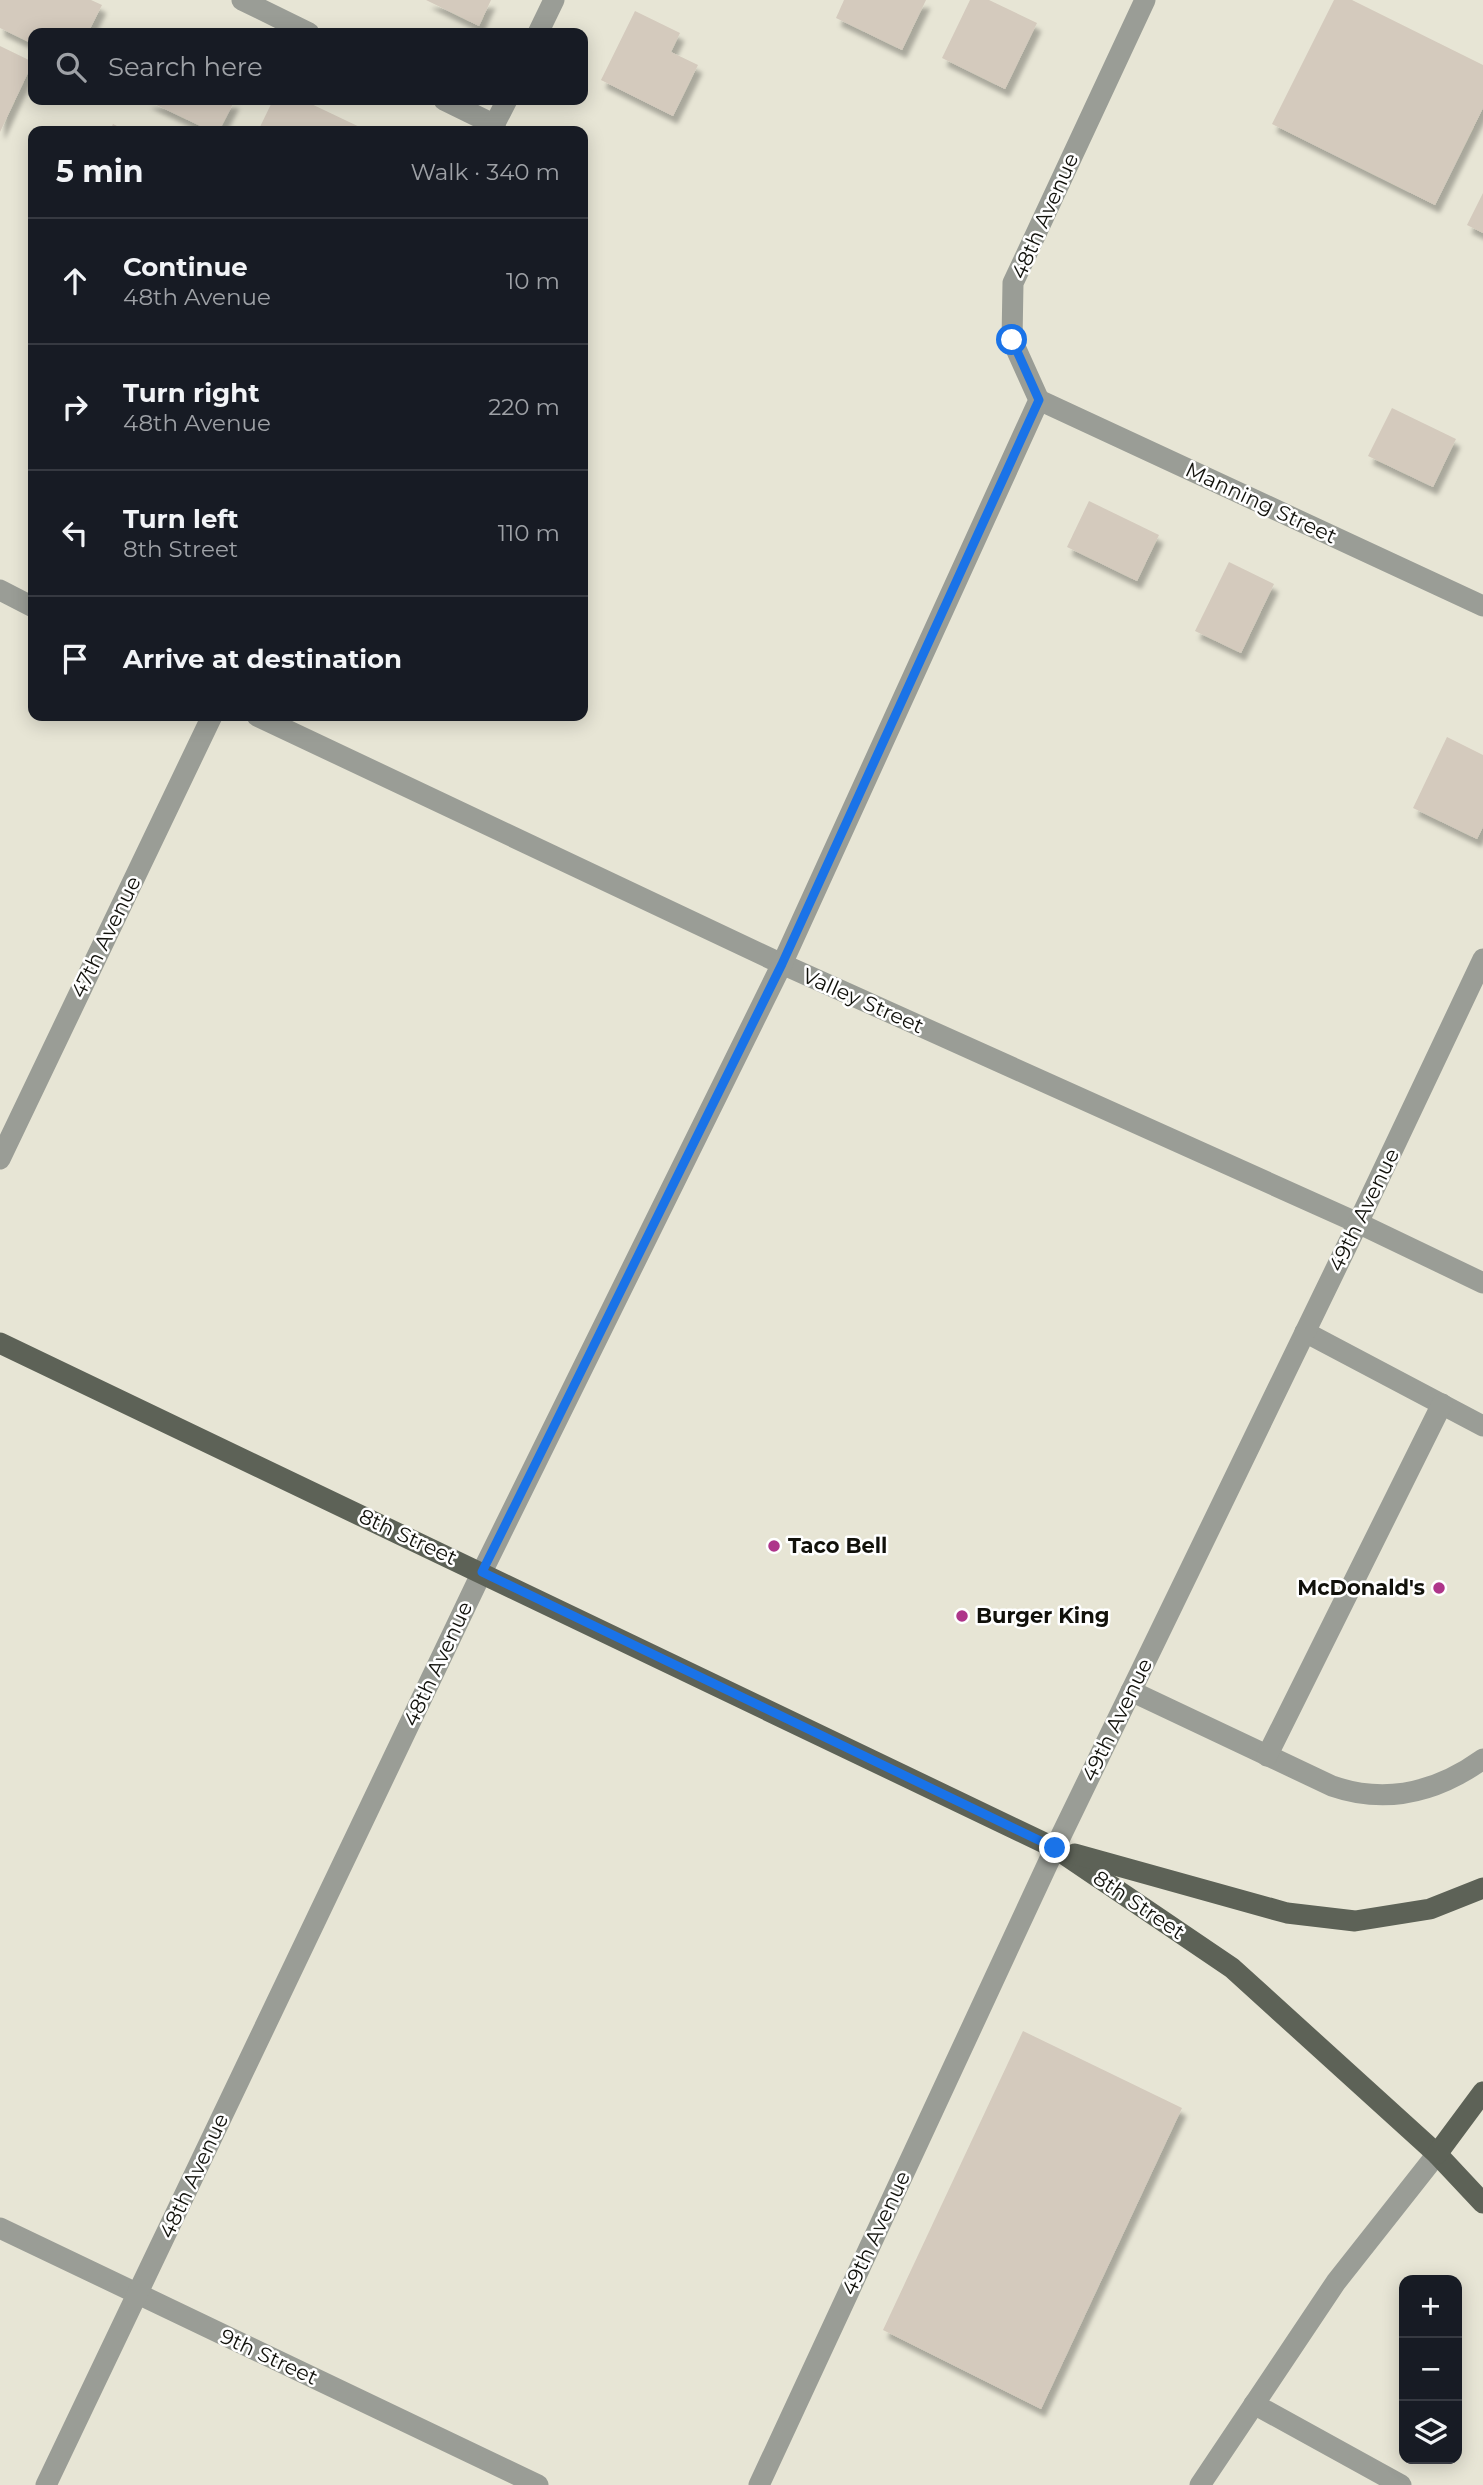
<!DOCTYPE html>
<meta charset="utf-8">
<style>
:root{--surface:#171b24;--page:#20242c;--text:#f1f3f6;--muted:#9ea1a6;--line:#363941}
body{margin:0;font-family:Montserrat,sans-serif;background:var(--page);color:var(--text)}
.controls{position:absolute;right:21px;bottom:21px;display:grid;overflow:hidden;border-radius:14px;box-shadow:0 4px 18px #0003}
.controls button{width:63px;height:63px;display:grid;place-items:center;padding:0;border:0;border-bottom:2px solid var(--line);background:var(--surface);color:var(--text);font:35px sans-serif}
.stop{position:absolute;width:21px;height:21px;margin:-16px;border:5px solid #1a73e8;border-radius:50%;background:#fff}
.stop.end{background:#1a73e8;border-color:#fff;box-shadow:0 2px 7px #0008}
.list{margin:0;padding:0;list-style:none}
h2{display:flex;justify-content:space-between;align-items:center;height:91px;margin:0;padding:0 28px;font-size:30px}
h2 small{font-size:23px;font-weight:400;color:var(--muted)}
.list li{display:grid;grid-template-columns:46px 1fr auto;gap:21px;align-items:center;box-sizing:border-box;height:126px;padding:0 28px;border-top:2px solid var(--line)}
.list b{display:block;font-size:26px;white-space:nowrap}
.list p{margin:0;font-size:23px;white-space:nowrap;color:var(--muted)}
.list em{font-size:23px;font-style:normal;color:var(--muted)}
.icon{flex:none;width:38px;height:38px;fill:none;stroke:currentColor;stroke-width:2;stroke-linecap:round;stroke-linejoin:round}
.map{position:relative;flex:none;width:1483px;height:2485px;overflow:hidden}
.search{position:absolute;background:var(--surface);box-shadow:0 4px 18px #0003;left:28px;top:28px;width:560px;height:77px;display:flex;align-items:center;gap:18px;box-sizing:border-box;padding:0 24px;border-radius:14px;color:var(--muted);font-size:26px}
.panel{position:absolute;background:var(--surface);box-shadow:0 4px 18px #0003;left:28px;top:126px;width:560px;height:595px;border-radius:14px}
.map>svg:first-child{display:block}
.building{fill:#d4cabd;filter:url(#shadow)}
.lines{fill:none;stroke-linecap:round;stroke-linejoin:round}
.minor{stroke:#9a9d96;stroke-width:21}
.major{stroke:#5d6257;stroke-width:21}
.route{stroke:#1a73e8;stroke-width:9}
.poi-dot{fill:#ae358a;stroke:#fff;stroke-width:2.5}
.labels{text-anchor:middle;stroke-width:5;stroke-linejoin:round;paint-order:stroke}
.street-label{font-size:21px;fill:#11110b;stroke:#fff}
.poi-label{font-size:21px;font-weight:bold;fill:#11110b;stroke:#fff;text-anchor:start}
</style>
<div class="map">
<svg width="1483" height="2485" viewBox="0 0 1483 2485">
<defs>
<filter id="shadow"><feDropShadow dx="4.5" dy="8" stdDeviation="2" flood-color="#0004"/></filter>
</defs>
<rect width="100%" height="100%" fill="#e7e5d5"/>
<g class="building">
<polygon points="0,0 91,0 102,5 88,33 33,33 33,44 0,28"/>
<polygon points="426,0 491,0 479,26"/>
<polygon points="844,0 926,0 902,50 836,18"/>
<polygon points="970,0 989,0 1037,23 1005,89 942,58"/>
<polygon points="1334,0 1352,0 1483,65 1483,108 1435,205 1272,124"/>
<polygon points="635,11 680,33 671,52 698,65 673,116 601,80"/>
<polygon points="0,46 33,62 0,132"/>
<polygon points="146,100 235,100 219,131 211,131"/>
<polygon points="273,100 303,100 368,131 258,131"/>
<polygon points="113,124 127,131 110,131"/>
<polygon points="1483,193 1483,233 1467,225"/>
<polygon points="1392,408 1456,439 1433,487 1368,456"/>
<polygon points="1089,501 1159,535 1137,581 1067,547"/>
<polygon points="1229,562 1274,584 1241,653 1195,631"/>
<polygon points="1447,737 1483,755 1483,827 1477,839 1413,808"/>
<polygon points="1023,2031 1182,2108 1041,2409 883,2330"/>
</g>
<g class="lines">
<g class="minor">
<polyline points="242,0 309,33"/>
<polyline points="538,33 554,0"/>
<polyline points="444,100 495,125"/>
<polyline points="491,131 507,100"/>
<polyline points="1039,400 1483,606"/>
<polyline points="0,590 33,607"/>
<polyline points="257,716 782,964 1358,1223 1483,1283"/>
<polyline points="0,1159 212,716"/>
<polyline points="1305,1332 1483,1426"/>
<path d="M1131,1691L1332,1786C1387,1805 1437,1792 1483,1759"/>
<polyline points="1267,1756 1442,1404"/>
<polyline points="0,2228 538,2485"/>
<polyline points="1254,2404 1401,2485"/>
<polyline points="46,2485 482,1572 782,964 1039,400 1012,340 1013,283 1145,0"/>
<polyline points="759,2485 1055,1848 1358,1223 1483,959"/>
<polyline points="1200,2485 1336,2282 1437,2154"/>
</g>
<g class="major">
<polyline points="0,1343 1055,1848 1232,1968 1437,2154 1483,2203"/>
<polyline points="1075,1854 1287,1913 1355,1921 1430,1909 1483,1888"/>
<polyline points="1437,2154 1483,2092"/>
</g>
</g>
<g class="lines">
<polyline class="route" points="1012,340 1039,400 782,964 482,1572 1055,1848"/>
</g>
<g class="poi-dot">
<circle cx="774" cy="1546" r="7"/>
<circle cx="1439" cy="1588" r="7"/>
<circle cx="962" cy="1616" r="7"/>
</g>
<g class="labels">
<g class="street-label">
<text transform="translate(1045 216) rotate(-66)" y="7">48th Avenue</text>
<text transform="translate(1261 503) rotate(25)" y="7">Manning Street</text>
<text transform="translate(106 937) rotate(-64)" y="7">47th Avenue</text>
<text transform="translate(863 1001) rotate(24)" y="7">Valley Street</text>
<text transform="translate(1364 1210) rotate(-64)" y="7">49th Avenue</text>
<text transform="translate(408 1537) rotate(25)" y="7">8th Street</text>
<text transform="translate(438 1664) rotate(-65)" y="7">48th Avenue</text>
<text transform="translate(1117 1720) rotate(-64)" y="7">49th Avenue</text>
<text transform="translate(1139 1905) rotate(34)" y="7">8th Street</text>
<text transform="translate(194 2176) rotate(-65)" y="7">48th Avenue</text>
<text transform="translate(876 2233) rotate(-65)" y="7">49th Avenue</text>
<text transform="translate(269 2357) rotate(25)" y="7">9th Street</text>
</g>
<g class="poi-label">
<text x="788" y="1553">Taco Bell</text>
<text x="1425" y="1595" text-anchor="end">McDonald's</text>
<text x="976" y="1623">Burger King</text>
</g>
</g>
</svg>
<div class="controls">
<button>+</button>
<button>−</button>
<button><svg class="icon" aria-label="layers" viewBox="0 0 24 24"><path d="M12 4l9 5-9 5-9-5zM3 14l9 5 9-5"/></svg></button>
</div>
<div class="stop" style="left:1012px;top:340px"></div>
<div class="stop end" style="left:1055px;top:1848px"></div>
<div class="search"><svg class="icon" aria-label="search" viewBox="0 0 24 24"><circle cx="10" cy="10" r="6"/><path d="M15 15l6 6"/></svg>Search here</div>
<section class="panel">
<h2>5 min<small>Walk · 340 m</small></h2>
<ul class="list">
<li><svg class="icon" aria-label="ahead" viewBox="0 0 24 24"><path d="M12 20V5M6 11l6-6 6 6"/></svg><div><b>Continue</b><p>48th Avenue</p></div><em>10 m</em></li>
<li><svg class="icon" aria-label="right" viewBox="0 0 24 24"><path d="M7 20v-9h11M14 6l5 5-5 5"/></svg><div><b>Turn right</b><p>48th Avenue</p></div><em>220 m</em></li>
<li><svg class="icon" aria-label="left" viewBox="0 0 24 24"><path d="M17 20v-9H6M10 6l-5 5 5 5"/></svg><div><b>Turn left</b><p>8th Street</p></div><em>110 m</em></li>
<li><svg class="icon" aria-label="arrive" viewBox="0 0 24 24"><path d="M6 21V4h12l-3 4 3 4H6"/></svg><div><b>Arrive at destination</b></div></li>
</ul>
</section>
</div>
